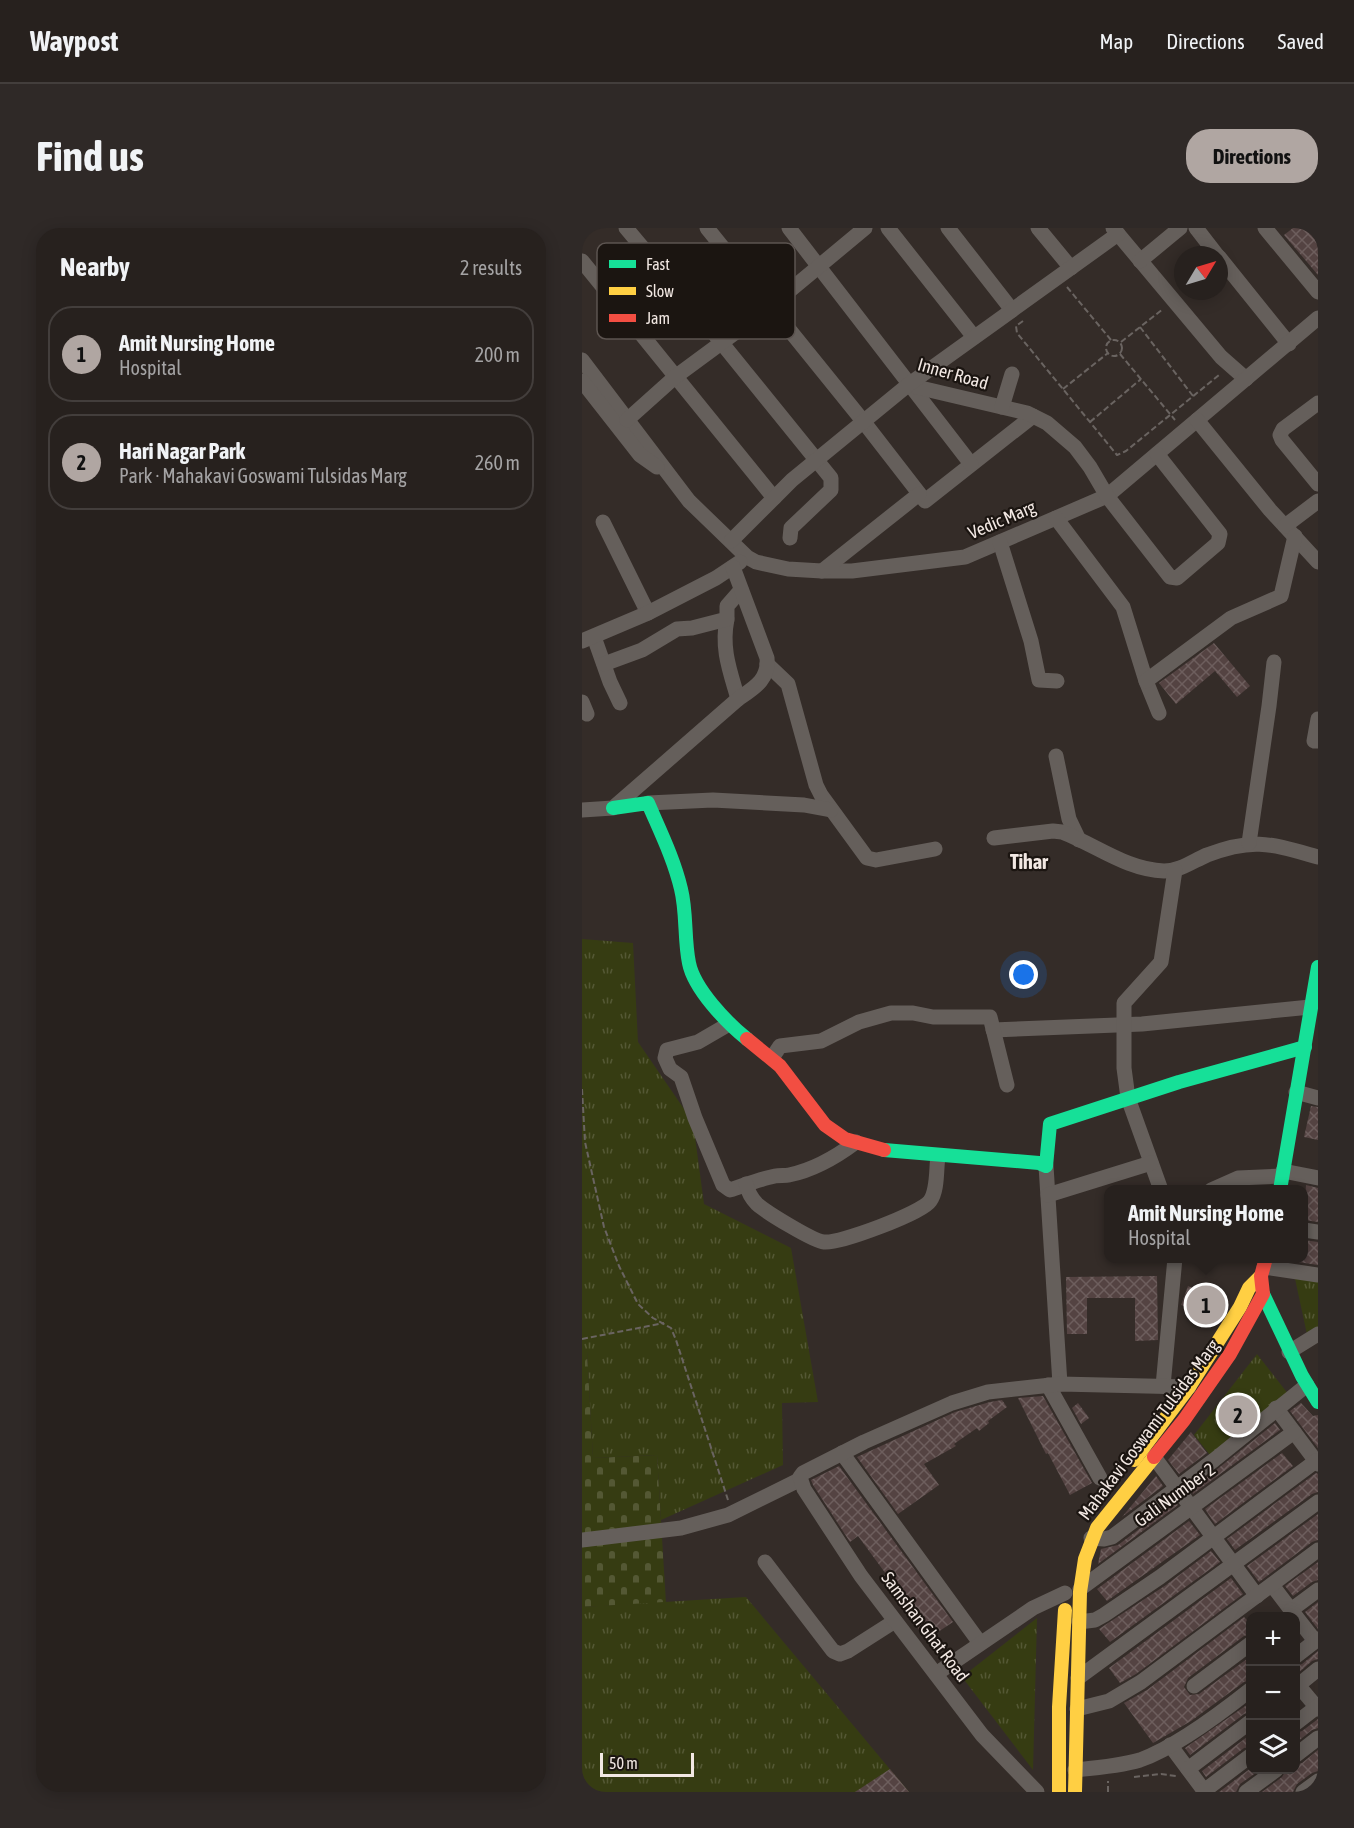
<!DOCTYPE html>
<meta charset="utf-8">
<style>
:root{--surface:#27211e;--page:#2f2927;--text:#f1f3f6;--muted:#a4a3a4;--line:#433e3c;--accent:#b0a6a2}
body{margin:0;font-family:"Asap Condensed",sans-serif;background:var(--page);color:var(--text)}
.controls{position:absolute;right:18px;bottom:18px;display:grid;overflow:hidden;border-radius:12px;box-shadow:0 3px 15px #0003}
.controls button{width:54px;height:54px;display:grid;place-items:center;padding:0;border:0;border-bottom:2px solid var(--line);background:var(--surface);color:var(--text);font:30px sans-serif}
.compass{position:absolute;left:592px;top:18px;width:54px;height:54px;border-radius:50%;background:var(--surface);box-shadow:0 3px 15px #0003;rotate:52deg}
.scale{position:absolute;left:18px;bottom:15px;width:94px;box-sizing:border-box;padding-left:6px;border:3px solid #f2e8e3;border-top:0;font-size:16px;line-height:21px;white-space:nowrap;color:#f2e8e3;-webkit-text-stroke:4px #1b1511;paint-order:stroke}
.you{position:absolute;left:442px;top:747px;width:21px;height:21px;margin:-15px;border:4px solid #fff;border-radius:50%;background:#1a73e8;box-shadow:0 0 0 9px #1a73e833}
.badge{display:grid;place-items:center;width:39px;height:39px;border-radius:50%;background:var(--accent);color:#111;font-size:20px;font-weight:700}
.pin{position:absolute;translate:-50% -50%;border:3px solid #fff;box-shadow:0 2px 6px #0006}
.popup{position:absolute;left:522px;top:957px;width:204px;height:78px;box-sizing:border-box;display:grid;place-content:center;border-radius:12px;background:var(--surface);filter:drop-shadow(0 2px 4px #0005);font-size:20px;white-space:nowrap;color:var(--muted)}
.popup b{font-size:22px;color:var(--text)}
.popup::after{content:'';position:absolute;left:50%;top:100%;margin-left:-12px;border:12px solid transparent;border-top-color:var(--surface)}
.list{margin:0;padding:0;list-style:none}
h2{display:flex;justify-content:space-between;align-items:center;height:78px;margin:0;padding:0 24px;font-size:26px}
h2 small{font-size:20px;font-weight:400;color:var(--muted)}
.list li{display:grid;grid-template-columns:39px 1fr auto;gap:18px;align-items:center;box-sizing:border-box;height:96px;margin:0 12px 12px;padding:0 12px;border:2px solid var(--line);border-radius:24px}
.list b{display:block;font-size:22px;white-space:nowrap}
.list p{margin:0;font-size:20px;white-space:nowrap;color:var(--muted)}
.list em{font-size:20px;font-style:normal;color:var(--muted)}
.icon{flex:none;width:33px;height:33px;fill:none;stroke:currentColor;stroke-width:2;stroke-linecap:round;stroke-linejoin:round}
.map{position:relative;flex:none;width:736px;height:1564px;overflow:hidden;border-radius:24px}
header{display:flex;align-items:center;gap:36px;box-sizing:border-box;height:84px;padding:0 30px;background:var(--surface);border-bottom:2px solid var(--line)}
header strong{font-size:28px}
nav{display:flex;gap:33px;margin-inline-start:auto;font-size:21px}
.intro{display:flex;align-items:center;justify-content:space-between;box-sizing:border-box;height:144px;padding:0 36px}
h1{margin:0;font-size:42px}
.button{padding:15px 27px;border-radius:24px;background:var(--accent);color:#111;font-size:21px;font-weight:700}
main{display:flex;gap:36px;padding:0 36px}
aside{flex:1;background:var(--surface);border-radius:24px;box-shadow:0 3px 15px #0003}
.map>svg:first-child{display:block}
.cemetery{fill:url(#cemetery-stones)}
.park{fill:url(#park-tufts)}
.building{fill:url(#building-cross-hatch)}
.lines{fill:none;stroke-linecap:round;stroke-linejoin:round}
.path{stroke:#6a6461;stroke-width:2;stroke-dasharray:6 3;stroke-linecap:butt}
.street{stroke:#655f5b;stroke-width:15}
.fast{stroke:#16e098;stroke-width:14}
.slow{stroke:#ffcf43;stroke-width:14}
.jam{stroke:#f24e42;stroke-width:14}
.labels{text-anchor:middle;stroke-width:4.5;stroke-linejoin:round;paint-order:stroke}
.street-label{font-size:18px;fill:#f2e8e3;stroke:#1b1511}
.neighbourhood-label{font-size:20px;font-weight:bold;fill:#f2e8e3;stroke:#1b1511}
.key{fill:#1b1511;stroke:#5c5450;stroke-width:1.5}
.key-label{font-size:16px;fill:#f2e8e3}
</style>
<header>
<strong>Waypost</strong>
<nav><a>Map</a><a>Directions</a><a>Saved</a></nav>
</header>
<div class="intro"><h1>Find us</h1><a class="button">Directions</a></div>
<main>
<aside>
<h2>Nearby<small>2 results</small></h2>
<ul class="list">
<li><span class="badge">1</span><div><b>Amit Nursing Home</b><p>Hospital</p></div><em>200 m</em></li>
<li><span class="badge">2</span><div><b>Hari Nagar Park</b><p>Park · Mahakavi Goswami Tulsidas Marg</p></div><em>260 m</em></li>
</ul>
</aside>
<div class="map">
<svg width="736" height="1564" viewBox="0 0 736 1564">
<defs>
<pattern id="cemetery-stones" width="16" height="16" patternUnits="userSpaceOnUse" patternTransform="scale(1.5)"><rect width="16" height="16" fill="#363c12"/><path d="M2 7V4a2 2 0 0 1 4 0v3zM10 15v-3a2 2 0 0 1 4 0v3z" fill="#545834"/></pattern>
<pattern id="park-tufts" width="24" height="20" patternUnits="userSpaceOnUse" patternTransform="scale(1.5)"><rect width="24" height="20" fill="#363c12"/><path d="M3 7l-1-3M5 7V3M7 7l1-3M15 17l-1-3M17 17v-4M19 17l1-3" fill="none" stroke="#545834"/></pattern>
<pattern id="building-cross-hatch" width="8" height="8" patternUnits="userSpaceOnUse" patternTransform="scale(1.5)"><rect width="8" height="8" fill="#544342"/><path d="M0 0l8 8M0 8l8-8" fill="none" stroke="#6d5e5d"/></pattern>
</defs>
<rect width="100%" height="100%" fill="#342c28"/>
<polygon class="cemetery" points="0,1123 5,1123 11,1230 75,1227 84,1375 0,1379"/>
<g class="park">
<polygon points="0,711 51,715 56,814 111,894 122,976 209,1020 236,1174 200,1175 201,1237 79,1292 75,1227 11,1230 5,1123 0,1123"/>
<polygon points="712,1046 736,1052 736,1103 726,1111"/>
<polygon points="675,1126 707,1167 632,1232 612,1207"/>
<polygon points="164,1369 327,1564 0,1564 0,1379"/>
<polygon points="455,1390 451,1542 380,1449"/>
</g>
<g class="building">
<polygon points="711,0 736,0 736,47 702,7"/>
<polygon points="632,415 668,458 655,469 633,443 594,476 577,455"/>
<polygon points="729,878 736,879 736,912 722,909"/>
<polygon points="724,957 736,960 736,994 722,992"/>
<polygon points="722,1012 736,1014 736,1037 696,1031 722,1030"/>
<polygon points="575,1048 576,1112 553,1113 553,1070 505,1070 505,1106 485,1106 484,1049"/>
<polygon points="606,1058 647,1073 636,1090 599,1077"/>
<polygon points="461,1168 510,1255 488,1267 466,1225 464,1226 436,1170"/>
<polygon points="420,1172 425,1179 406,1193 407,1195 397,1203 395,1200 372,1216 374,1218 342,1236 357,1257 316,1286 275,1229 373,1184 408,1174"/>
<polygon points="496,1175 507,1190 499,1196 490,1180"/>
<polygon points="719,1175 731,1188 736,1187 736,1220 708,1183"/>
<polygon points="693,1195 698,1202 611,1266 609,1262"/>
<polygon points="609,1204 625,1225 597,1246 586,1232"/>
<polygon points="700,1225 711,1238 633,1296 623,1281"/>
<polygon points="257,1238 371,1394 344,1412 329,1390 332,1387 317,1364 315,1366 301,1348 304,1346 276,1308 268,1314 231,1257 229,1252"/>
<polygon points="734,1245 736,1246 736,1264 730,1266 653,1322 645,1311"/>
<polygon points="574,1248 581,1258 540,1289"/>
<polygon points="593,1274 596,1277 516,1336 519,1321 536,1317"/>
<polygon points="736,1286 736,1312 730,1314 677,1354 665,1338"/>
<polygon points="607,1293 618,1307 525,1373 515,1361"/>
<polygon points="629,1323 638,1334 528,1414 517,1401 584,1357"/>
<polygon points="736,1334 736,1352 730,1354 711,1368 703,1358"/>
<polygon points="649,1350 661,1366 554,1446 538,1455 527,1440"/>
<polygon points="736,1374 736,1401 723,1384"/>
<polygon points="662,1389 669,1396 669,1406 662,1408 606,1450 602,1459 608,1467 617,1466 669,1428 669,1452 662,1454 609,1493 571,1515 542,1475 565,1462"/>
<polygon points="736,1423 736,1431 730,1433 714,1447 714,1438 720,1436"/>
<polygon points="669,1474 669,1484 662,1486 608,1527 603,1520"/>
<polygon points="736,1491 736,1500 730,1502 714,1515 714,1505 720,1503"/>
<polygon points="669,1506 669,1518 662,1520 624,1549 620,1543"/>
<polygon points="736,1522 736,1543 730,1545 715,1556 711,1564 680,1564 700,1549 704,1542 714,1542 714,1537 720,1535"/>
<polygon points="669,1540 669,1542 678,1542 658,1556 654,1564 637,1564"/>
<polygon points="308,1541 327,1564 273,1564"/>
</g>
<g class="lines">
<g class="path">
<polyline points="485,59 529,112"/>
<polyline points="441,93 434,98 435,105 535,227 544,223 637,147"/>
<polyline points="558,99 611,168"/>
<circle cx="532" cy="120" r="8"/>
<polyline points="539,114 581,81"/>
<polyline points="538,126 593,192"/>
<polyline points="481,161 526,125"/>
<polyline points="508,194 559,151"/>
<polyline points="0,861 3,914 22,999 37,1038 56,1076 71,1090 89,1100 94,1112 146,1272"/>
<polyline points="0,1111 82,1095"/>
<polyline points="552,1549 579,1546 594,1548"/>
<polyline points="526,1564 526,1553"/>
</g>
<g class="street">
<polyline points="44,0 113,82 249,250 249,262 209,300 208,310"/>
<polyline points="125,0 281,193 343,273 451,188"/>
<polyline points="207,0 389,236"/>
<polyline points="306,0 392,109"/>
<polyline points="366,0 430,82"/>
<polyline points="456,0 489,40"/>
<polyline points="531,0 639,129 664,151"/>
<polyline points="614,0 635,27"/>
<polyline points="683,0 736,64"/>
<polyline points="637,29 707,116"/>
<polyline points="0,33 192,270"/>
<polyline points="558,33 598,0"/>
<polyline points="0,132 107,273 165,329 174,334 206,341 240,343 270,343 383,329 525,268 736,90"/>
<polyline points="0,153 58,227 75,239"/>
<polyline points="326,157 445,185 465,195 493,219 508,239 525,268 588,349 595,350 636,315 638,306 575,226"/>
<polyline points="736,175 701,201 698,207 700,212 736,256"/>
<polyline points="420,179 430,146"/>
<polyline points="45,192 93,149 188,79 283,0"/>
<polyline points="615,192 688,282 736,334"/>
<polyline points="474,290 541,379 564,453 577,485"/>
<polyline points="21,294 66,385"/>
<polyline points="703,298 736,273"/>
<polyline points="149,313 210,252 326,157 536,6"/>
<polyline points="418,314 449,413 457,452 475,453"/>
<polyline points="240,343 337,266"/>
<path d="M145,391C139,421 148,443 156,471"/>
<polyline points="12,409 28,454 38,475"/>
<polyline points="0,413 66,385 134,350 158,334"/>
<polyline points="22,436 60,422 95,401 110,400 145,391 145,378 159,362"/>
<polyline points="185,436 206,456 234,557 239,567 285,630 294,632 353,621"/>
<polyline points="564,453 649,390 699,368 713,308"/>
<polyline points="0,474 5,486"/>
<polyline points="736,491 732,513 736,513"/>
<polyline points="474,528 487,591 497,612"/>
<polyline points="66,575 131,572 222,577 249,582"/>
<path d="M0,582L31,580L156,471C172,460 187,452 185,430L151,339"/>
<path d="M412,610L471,603L480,604C514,617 545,642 582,643C598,643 611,633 625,627C672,609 689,616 736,629"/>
<polyline points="667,615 687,478 692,434"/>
<path d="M147,796L116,814L85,822L83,830L88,841L99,849L113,890L141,957L148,962C163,957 178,951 193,948C198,947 203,948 207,947C232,942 254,929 274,914"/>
<polyline points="411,802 560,796 728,779"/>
<polyline points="190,830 198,818 239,813 277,794 309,785 331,785 351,789 408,789 425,857"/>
<polyline points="714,864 736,870"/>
<polyline points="464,938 478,1156"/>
<polyline points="701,943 736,950"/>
<path d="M164,956C166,964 169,970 175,976C184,984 231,1013 242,1014C257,1016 340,985 348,973C356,962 354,941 356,928"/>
<polyline points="579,962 546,870 542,840 542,775 579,734 593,642"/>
<polyline points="629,962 656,950 700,948"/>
<polyline points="466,967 569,935"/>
<polyline points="722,1002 736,1004"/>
<polyline points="682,1039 736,1047"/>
<polyline points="707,1124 736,1106"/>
<polyline points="466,1157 518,1250"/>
<polyline points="581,1158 593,1030"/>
<polyline points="694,1180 736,1236"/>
<polyline points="260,1225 398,1415"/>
<polyline points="572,1229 675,1368"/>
<polyline points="509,1310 522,1311 530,1309 632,1232 725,1157"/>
<polyline points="0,1312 99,1300 146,1287 217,1252"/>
<polyline points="183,1334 251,1423 258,1426 266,1423 313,1393"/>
<polyline points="690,1357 709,1382 736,1362"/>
<polyline points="498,1361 712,1204"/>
<polyline points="709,1382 733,1413"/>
<polyline points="497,1394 513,1392 522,1387 578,1349 734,1233"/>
<polyline points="714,1428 736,1411"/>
<polyline points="354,1446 451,1380 483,1365"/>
<polyline points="496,1450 736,1274"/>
<polyline points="716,1457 736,1481"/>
<polyline points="612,1458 668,1416"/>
<polyline points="714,1459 736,1441"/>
<polyline points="495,1481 527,1473 559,1454 736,1322"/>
<polyline points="714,1495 736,1478"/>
<polyline points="588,1517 623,1564"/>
<polyline points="714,1527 736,1510"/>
<polyline points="606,1541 668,1494"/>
<path d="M493,1542C514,1540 538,1538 558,1532C592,1520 639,1485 668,1462"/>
<polyline points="622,1563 668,1528"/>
<polyline points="455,1564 400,1507 279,1348 222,1261 218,1249 221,1245 282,1214 370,1175 406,1164 478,1156 607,1159"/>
<polyline points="664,1564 694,1542"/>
<polyline points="721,1564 736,1553"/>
</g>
<g class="fast">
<path d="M31,580L66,575C78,603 92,631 99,661C105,685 102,711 107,735C112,761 145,795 165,811"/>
<polyline points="302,922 457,935 464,938 468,896 597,854 723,819"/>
<polyline points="698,962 736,739"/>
<polyline points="681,1066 720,1148 736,1174"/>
</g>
<g class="slow">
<polyline points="552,1232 607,1159 658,1079 667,1060 679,1048"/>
<polyline points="477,1564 477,1479 483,1382"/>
<polyline points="493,1564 498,1364 503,1331 515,1300 572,1229"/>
</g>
<g class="jam">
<polyline points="165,811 198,838 243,897 263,911 302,922"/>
<polyline points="572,1229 602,1192 648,1126 681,1066 679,1048 684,1030"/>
</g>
</g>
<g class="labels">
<g class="street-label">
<text transform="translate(371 146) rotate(16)" y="6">Inner Road</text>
<text transform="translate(420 292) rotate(-23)" y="6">Vedic Marg</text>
<text transform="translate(567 1202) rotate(-53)" y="6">Mahakavi Goswami Tulsidas Marg</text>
<text transform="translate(593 1267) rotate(-36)" y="6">Gali Number 2</text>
<text transform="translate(343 1399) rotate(53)" y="6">Samshan Ghat Road</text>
</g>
<g class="neighbourhood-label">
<text x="447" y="641">Tihar</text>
</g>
</g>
<rect x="15" y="15" width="198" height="96" rx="9" class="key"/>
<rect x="27" y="32" width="27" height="8" fill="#16e098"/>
<rect x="27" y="59" width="27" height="8" fill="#ffcf43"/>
<rect x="27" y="86" width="27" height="8" fill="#f24e42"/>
<g class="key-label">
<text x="64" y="42">Fast</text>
<text x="64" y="69">Slow</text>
<text x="64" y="96">Jam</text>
</g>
</svg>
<div class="controls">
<button>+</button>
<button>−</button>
<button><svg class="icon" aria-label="layers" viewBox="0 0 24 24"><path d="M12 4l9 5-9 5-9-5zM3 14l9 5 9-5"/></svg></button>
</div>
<svg class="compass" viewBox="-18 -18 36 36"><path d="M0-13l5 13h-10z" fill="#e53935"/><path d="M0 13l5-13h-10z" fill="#a4a3a4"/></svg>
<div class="scale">50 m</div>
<div class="you"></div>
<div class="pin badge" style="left:624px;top:1077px">1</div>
<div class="popup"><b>Amit Nursing Home</b>Hospital</div>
<div class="pin badge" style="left:656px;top:1187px">2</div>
</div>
</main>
